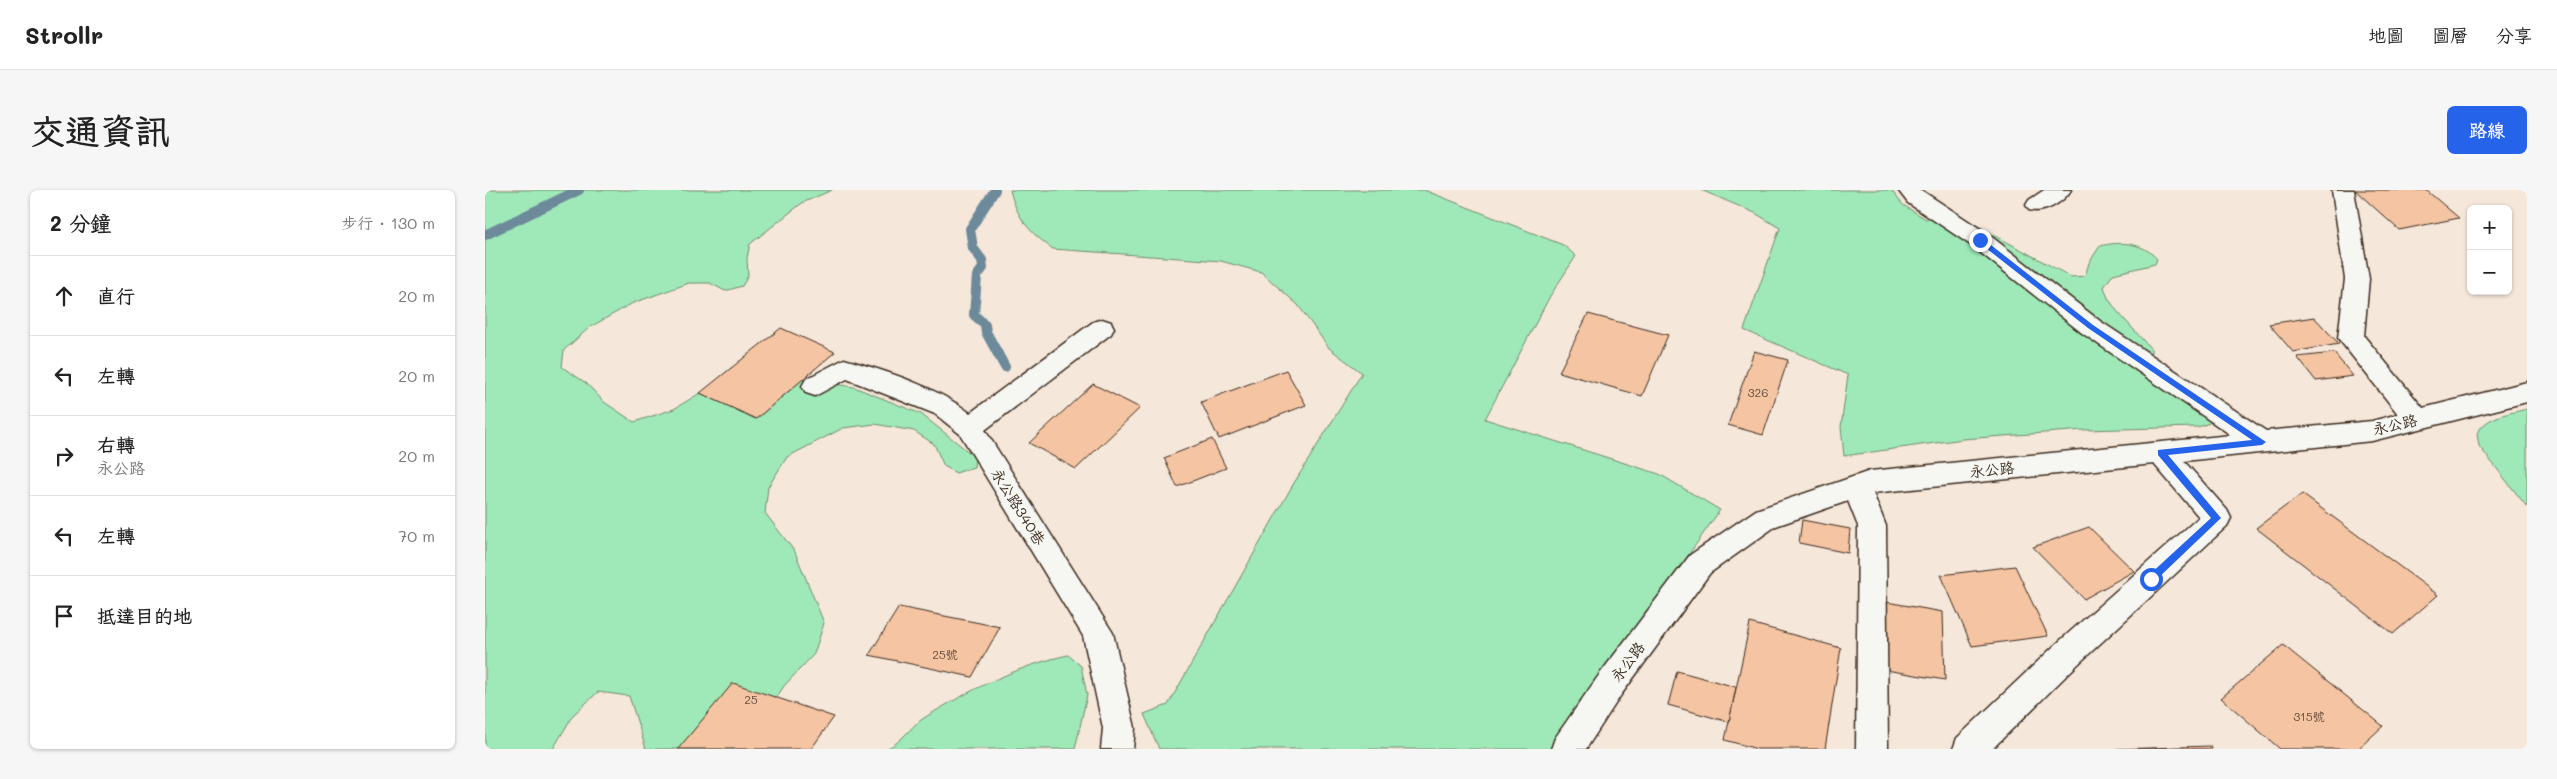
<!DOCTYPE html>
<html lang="zh-TW">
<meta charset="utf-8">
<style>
:root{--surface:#fff;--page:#f6f6f6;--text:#222;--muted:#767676;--line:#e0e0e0;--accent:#2563eb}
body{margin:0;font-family:Mali,"LXGW WenKai TC",sans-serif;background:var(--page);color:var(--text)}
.controls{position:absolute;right:15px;top:15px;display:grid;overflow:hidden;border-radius:8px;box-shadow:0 1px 4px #0004}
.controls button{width:45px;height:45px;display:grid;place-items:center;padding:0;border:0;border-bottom:1px solid var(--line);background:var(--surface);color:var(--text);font:25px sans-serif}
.stop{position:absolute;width:15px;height:15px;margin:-11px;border:4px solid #2563eb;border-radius:50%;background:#fff}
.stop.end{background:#2563eb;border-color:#fff;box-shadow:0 1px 5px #0008}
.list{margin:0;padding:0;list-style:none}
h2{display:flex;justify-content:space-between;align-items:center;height:65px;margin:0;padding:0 20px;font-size:21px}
h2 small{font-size:16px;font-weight:400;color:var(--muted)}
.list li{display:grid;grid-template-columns:32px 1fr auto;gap:15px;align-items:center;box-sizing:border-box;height:80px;padding:0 20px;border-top:1px solid var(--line)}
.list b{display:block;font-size:19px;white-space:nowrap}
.list p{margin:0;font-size:16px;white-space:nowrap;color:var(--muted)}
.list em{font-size:16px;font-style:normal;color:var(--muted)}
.icon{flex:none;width:28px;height:28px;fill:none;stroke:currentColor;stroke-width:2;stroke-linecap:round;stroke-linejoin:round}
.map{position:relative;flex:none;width:2042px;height:559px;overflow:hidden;border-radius:8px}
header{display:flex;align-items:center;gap:30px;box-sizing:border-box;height:70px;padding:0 25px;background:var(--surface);border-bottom:1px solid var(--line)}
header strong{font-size:24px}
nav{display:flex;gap:28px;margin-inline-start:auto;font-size:18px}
.intro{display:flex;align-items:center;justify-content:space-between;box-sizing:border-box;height:120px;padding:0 30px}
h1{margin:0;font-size:35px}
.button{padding:12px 22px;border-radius:8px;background:var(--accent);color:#fff;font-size:18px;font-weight:700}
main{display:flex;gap:30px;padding:0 30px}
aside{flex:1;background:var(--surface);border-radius:8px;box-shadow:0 1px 4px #0004}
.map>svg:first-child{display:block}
.green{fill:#9fe9b8;stroke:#6d8a6b}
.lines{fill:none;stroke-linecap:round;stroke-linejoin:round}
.stream{stroke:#6d8a9b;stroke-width:10}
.building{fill:#f4c4a3;stroke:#3b2a1e}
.minor-casing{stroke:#3b2a1e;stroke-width:3}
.minor{fill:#f6f6f2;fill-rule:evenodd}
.route{fill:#2563eb}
.labels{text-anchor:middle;stroke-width:4.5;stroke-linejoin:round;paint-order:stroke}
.number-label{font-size:12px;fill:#69503f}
.street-label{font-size:15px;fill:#3b2a1e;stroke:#f6f6f2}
</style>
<header>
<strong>Strollr</strong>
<nav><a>地圖</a><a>圖層</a><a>分享</a></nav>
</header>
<div class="intro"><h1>交通資訊</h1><a class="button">路線</a></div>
<main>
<aside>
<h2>2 分鐘<small>步行 · 130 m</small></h2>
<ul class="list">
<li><svg class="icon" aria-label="ahead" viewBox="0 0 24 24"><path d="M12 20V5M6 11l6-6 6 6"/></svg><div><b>直行</b></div><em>20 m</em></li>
<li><svg class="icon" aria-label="left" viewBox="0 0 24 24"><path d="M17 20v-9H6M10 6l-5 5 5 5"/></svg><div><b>左轉</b></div><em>20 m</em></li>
<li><svg class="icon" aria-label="right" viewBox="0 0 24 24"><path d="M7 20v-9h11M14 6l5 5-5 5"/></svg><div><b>右轉</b><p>永公路</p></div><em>20 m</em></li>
<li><svg class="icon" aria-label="left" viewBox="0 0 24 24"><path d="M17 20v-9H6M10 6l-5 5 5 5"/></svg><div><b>左轉</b></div><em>70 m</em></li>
<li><svg class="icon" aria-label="arrive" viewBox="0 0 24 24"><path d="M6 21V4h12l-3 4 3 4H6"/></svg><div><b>抵達目的地</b></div></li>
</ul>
</aside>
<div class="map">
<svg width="2042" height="559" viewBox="0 0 2042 559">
<rect width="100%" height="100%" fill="#f5e7da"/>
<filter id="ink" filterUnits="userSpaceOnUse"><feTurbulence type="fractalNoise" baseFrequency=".02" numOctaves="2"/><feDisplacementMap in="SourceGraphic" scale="10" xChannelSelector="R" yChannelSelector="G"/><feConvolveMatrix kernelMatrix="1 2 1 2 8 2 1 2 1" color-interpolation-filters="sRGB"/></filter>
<g filter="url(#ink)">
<g class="green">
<polygon points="0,0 347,0 317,13 265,54 262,68 263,86 257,96 240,101 225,93 204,93 148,113 105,137 79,160 77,177 101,193 119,212 149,232 189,219 215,203 271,229 318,189 369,197 436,224 490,267 489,277 471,283 459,276 449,254 429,241 390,234 358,238 302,267 283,297 280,323 310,362 339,433 329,464 299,496 275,532 281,559 161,559 144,506 113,502 88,525 68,559 0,559"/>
<path d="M525,0H939L1078,55L1091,66L1065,106L1000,229L1174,284L1235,320L1067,559H674L659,524L683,515L806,298L877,183L844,158L813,115L776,82L736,71L568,59C544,42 532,28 525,0Z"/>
<path d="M1216,0H1406L1418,15L1441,29H1480L1586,87L1600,86L1604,73L1615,56C1636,51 1657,52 1672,69L1670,74L1628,84L1619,97L1623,108L1632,121L1666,159V184L1727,232L1713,237L1599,240L1478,249L1359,266L1356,237L1363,185L1259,140L1295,38L1270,23Z"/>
<path d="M2042,219V317L1994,256L1992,243C2003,225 2023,224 2042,219Z"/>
<path d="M583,465L596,476L602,505L590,559H401C419,551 424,537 439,528C483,501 532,476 583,465Z"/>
</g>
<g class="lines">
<g class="stream">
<polyline points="0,45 94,0"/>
<polyline points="496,131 489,125 492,86 498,78 497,70 488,58 485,39 510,0"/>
<polyline points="500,135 501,142 520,177"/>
</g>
</g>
<g class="building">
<polygon points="1870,0 1941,0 1974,28 1914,40"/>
<polygon points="1103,124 1183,145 1157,206 1074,182"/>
<polygon points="1829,127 1854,154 1808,162 1784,134"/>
<polygon points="296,138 350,162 271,229 215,203"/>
<polygon points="1269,161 1303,170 1278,245 1243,235"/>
<polygon points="1849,163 1868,186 1831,191 1812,167"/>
<polygon points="801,180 821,215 734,249 716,212"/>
<polygon points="608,194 655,218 591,279 544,253"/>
<polygon points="727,249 741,278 692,297 679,268"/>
<polygon points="1817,304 1953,405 1908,444 1771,338"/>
<polygon points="1317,330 1365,339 1363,363 1314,353"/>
<polygon points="1604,337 1649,381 1599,409 1548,357"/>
<polygon points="1530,376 1563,446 1487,456 1456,385"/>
<polygon points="1390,410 1458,422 1460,490 1389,478"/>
<polygon points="414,417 515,437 487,487 384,465"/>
<polygon points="1265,433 1356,458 1340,559 1272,559 1240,550"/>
<polygon points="1798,455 1898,536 1873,559 1795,559 1736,508"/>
<polygon points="1192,481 1251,497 1244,532 1183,515"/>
<polygon points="248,493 349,527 326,559 193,559"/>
<polygon points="1726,556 1727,559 1632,559"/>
</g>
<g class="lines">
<defs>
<g id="minor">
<polygon points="1413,0 1436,0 1503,44 1615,131 1781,241 1887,231 1913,224 1853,148 1860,89 1847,0 1869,0 1884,89 1879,146 1938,218 2042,192 2042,212 1887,251 1699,271 1742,320 1746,328 1742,336 1591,476 1507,559 1468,559 1472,548 1569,456 1714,327 1669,274 1388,303 1401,336 1403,559 1371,559 1373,336 1363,311 1291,336 1225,383 1136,505 1101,559 1066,559 1070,548 1114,485 1205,365 1271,320 1385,281 1746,245 1597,143 1487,56 1423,13"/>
<path d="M1559,0H1586C1578,13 1559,24 1544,20L1541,15L1544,10Z"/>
<path d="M617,129L626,132L629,138L626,144L500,240L628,443L650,538L648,559H616L618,538L598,446L475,244L450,224L362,189L330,206L321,203L317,196L321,189L359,169C401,181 450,196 485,223L608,132Z"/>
</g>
</defs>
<use href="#minor" class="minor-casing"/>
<use href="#minor" class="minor"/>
</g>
</g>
<polygon class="route" points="1492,48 1497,48 1608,135 1781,252 1777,255 1683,265 1736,328 1670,391 1663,391 1663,386 1726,328 1673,265 1673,260 1767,250 1603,138 1492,51"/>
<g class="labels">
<g class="number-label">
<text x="1273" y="207">326</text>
<text x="460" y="469">25號</text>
<text x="266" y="514">25</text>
<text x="1824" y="531">315號</text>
</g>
<g class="street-label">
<text transform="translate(1910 235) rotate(-13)" y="5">永公路</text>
<text transform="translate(1507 280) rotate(-6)" y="5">永公路</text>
<text transform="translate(533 317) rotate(58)" y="5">永公路340巷</text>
<text transform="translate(1143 472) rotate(-53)" y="5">永公路</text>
</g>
</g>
</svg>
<div class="controls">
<button>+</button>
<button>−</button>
</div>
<div class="stop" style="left:1666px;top:389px"></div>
<div class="stop end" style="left:1495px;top:50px"></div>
</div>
</main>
